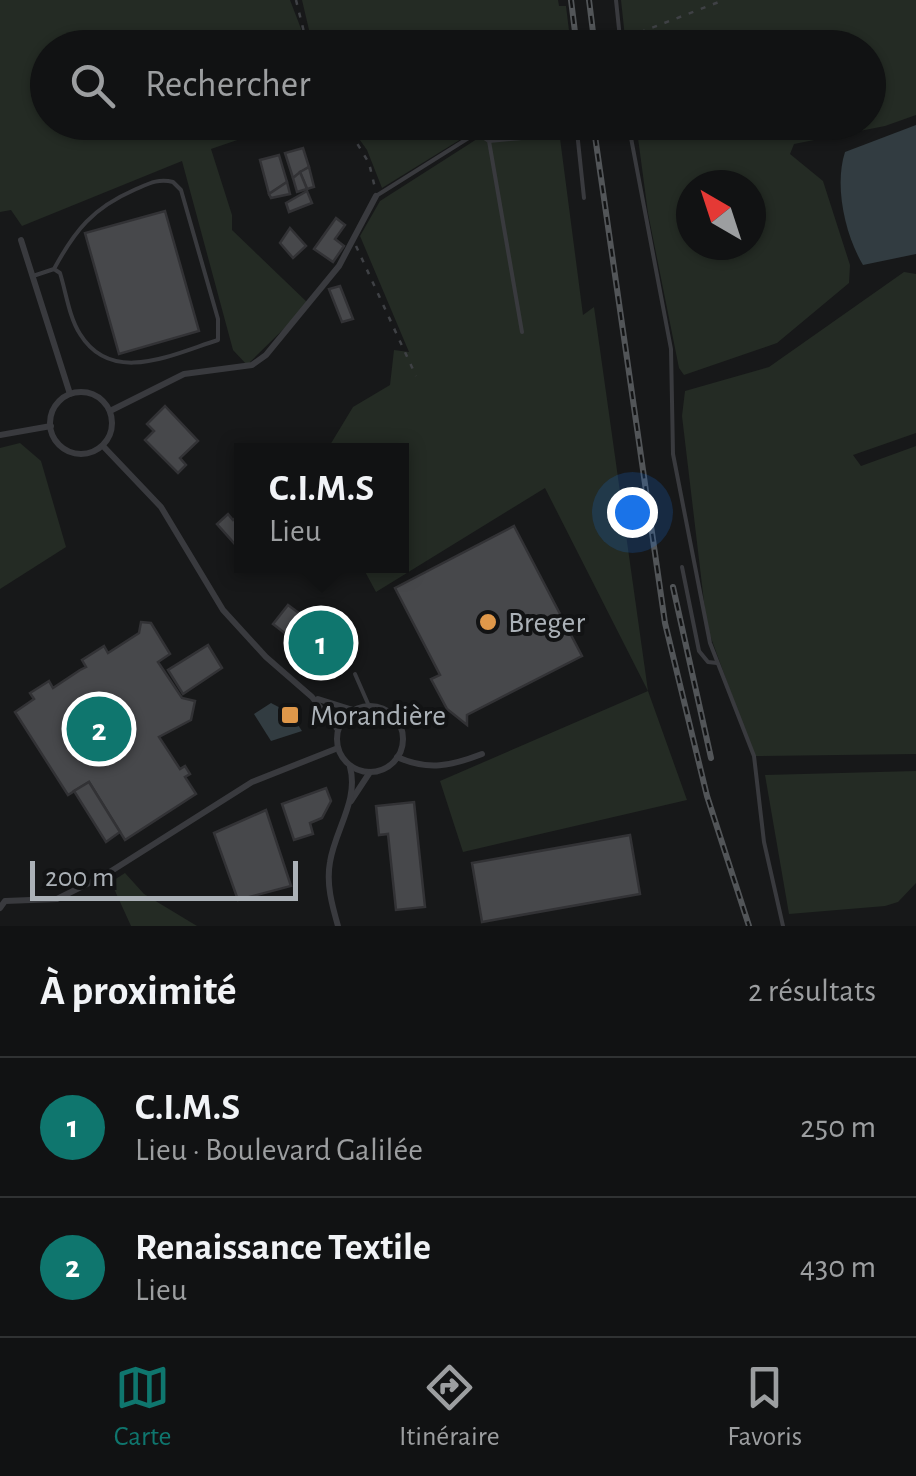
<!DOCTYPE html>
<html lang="fr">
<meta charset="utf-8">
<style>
:root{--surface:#111213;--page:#1a1b1c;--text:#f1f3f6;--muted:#9c9ea0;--line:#303233;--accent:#0f766e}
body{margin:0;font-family:"Alegreya Sans",sans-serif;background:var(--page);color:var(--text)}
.compass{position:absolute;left:676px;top:170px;width:90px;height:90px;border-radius:50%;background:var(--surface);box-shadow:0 2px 8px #0004;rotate:321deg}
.scale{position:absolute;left:30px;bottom:25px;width:268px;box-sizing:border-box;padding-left:10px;border:5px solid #abb1b7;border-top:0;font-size:28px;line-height:35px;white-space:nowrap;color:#abb1b7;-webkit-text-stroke:8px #121314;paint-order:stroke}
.you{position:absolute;left:632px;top:512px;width:35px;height:35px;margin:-25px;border:8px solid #fff;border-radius:50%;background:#1a73e8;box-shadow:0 0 0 15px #1a73e833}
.badge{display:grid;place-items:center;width:65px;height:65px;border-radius:50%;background:var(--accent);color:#fff;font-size:32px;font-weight:700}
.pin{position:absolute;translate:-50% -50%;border:5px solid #fff;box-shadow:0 2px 10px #0006}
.popup{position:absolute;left:234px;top:443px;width:175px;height:130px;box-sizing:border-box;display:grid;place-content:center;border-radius:0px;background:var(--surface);filter:drop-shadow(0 2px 8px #0005);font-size:32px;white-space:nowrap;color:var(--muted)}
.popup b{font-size:38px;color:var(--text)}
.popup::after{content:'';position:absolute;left:50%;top:100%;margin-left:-20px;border:20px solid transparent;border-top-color:var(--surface)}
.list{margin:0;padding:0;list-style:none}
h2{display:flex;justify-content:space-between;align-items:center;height:130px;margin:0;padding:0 40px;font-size:42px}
h2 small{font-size:32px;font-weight:400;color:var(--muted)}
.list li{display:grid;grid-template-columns:65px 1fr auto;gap:30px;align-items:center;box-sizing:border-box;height:140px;padding:0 40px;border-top:2px solid var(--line)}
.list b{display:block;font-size:38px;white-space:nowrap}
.list p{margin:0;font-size:32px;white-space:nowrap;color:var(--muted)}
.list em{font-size:32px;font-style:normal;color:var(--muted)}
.icon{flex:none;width:55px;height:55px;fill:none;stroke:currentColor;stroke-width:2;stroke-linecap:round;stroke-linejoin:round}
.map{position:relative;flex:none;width:916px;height:926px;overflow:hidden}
.search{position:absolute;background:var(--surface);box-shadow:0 2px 8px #0004;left:30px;right:30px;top:30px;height:110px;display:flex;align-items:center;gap:25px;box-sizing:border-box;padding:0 35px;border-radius:55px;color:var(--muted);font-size:38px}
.sheet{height:410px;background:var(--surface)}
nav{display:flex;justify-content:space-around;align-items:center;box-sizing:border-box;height:140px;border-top:2px solid var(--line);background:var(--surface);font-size:28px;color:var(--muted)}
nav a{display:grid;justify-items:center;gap:5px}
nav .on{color:var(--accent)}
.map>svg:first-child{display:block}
.green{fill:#242b24;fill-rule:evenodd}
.water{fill:#323c41}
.building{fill:#47484b;stroke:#323235;stroke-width:2.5}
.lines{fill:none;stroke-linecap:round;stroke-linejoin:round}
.path{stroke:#3f4145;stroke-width:2.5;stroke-dasharray:5 8;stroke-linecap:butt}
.lane{stroke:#393a3e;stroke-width:4}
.street{stroke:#393a3e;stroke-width:6}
.rail-casing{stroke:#525558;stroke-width:6}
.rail{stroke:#121314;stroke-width:2.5;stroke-dasharray:8;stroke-linecap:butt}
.poi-dot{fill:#df984a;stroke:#121314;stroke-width:4}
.labels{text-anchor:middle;stroke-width:8;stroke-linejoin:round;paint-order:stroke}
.poi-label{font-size:30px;fill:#abb1b7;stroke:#121314;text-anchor:start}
</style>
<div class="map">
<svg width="916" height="926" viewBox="0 0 916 926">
<rect width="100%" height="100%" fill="#171819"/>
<g class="green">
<polygon points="0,0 290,0 308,47 48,48 48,122 255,123 246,137 211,149 232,215 232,230 309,304 247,365 233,350 182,161 22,226 11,210 0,212"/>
<polygon points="302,0 558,0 559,6 566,6 571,47 313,47"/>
<path d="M621,0H916V115L885,126L794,144L790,154L823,181L850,265L849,283L777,343L684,375L679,368L648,213L636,123L868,122V48L626,47ZM691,185H751V245H691Z"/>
<polygon points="348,123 487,123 382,188 367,150"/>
<polygon points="502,123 558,123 583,315 594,307 648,691 687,800 463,852 440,781 648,691 545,488 376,592 362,566 401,566 401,450 327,450 353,407 390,385 394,350 409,352 360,236 380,201"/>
<polygon points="904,272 916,274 916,433 853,455 861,466 916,446 916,754 754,756 707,627 682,416 685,391 769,367"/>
<polygon points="20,443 41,461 66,547 0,589 0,448"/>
<polygon points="916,771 916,883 898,902 885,906 789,914 765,775"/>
<polygon points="125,873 144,894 197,926 131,926 111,882"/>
</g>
<g class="water">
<path d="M916,125V254L863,265C845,235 834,186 845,152Z"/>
<polygon points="271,703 290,713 302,731 271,741 254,714"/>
</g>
<g class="building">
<polygon points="303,148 309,167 293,178 285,153"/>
<polygon points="279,155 287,182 269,194 260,160"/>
<polygon points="309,167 314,187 307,189 300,172"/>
<polygon points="300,172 307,189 297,192 293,178"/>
<polygon points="287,182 290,194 271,198 269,194"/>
<polygon points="307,191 312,203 289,212 286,203"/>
<polygon points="165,211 199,331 119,354 85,233"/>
<polygon points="336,218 345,225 335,239 344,246 333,262 314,249"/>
<polygon points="290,228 306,246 293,258 280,243"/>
<polygon points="340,286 353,319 342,322 329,289"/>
<polygon points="165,406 198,441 180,458 186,465 178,473 145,440 154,431 147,424"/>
<polygon points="241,513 241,551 217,524 228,514 233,520"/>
<polygon points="514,526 582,656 467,715 467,725 447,709 431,679 440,675 395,588"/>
<polygon points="288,605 315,625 319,620 356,648 334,678 291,646 295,641 273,624"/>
<polygon points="141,622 151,623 170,654 158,662 182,698 195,701 191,720 159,737 180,769 185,766 190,774 185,777 196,794 125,840 89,782 68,795 15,712 34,699 30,693 49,681 53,688 80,670 86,667 82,660 104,646 108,653 139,633"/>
<polygon points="208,645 222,668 183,694 168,670"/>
<polygon points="89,782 120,832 106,842 74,791"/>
<polygon points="326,788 331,801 322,818 310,823 313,834 294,840 282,804"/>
<polygon points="414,802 425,907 396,910 388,834 379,835 376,806"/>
<polygon points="266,810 291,886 238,900 214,833"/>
<polygon points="630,835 640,894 482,922 472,863"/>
</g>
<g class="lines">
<g class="path">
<polyline points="296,0 308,48"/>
<polyline points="628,37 724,0"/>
<polyline points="344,122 369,163 375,188"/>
<polyline points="356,246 416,376"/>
</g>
<g class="lane">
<polyline points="616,0 621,48"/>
<polyline points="576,122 584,198"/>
<polyline points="628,122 671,349 673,454 710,643 754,756 764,842 783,926"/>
<polyline points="477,133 489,141 522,332"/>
<polyline points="489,141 522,138"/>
<polyline points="376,196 494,122"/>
<path d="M33,276L54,269C75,230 93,208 134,190C148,184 158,178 173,182L181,190L218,319V340C173,354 112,386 80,334C69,317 66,292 60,273L54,269"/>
<polyline points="682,567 699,651 708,662 717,663"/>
<polyline points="355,674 369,706"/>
</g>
<g class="street">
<polyline points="21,240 70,394"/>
<circle cx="81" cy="423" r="31"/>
<polyline points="110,411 184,374 252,365 266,355 339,266 376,196"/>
<polyline points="0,435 51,426"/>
<polyline points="103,446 161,507 223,610 266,657 312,697 338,730"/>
<polyline points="318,699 353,710"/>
<circle cx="370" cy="739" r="33"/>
<path d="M397,757C428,771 451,766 482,754"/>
<polyline points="351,801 370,772"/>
<polyline points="0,908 5,901 57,899 105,875 252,782 338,748"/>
<path d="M338,926C332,905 326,884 330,862C335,830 359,800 350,767"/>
</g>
<defs>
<g id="rail">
<polyline points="571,0 577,48"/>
<polyline points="589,0 595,48"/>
<polyline points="593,122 665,623 707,796 749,926"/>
<polyline points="673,587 711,758"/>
</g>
</defs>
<use href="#rail" class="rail-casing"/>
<use href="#rail" class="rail"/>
</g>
<g class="poi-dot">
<circle cx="488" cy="622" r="10"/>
<rect x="280" y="705" width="20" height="20" rx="5"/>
</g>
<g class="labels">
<g class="poi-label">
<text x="508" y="632">Breger</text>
<text x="310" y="725">Morandière</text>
</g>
</g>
</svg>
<svg class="compass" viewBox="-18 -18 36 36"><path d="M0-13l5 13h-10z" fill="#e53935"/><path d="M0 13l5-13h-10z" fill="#9c9ea0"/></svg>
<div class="scale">200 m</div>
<div class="you"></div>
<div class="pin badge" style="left:321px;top:643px">1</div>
<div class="popup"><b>C.I.M.S</b>Lieu</div>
<div class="pin badge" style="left:99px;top:729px">2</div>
<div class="search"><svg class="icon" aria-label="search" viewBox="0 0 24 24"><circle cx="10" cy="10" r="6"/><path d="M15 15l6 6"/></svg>Rechercher</div>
</div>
<section class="sheet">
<h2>À proximité<small>2 résultats</small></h2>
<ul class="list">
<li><span class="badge">1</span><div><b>C.I.M.S</b><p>Lieu · Boulevard Galilée</p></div><em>250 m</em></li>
<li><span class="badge">2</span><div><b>Renaissance Textile</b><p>Lieu</p></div><em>430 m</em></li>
</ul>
</section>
<nav>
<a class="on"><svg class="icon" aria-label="map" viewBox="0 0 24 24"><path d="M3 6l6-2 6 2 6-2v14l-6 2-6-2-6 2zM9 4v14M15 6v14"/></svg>Carte</a>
<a><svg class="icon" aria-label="directions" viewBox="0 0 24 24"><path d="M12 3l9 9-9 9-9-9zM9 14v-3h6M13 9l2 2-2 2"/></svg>Itinéraire</a>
<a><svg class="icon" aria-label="saved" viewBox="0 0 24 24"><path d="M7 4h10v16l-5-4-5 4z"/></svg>Favoris</a>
</nav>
